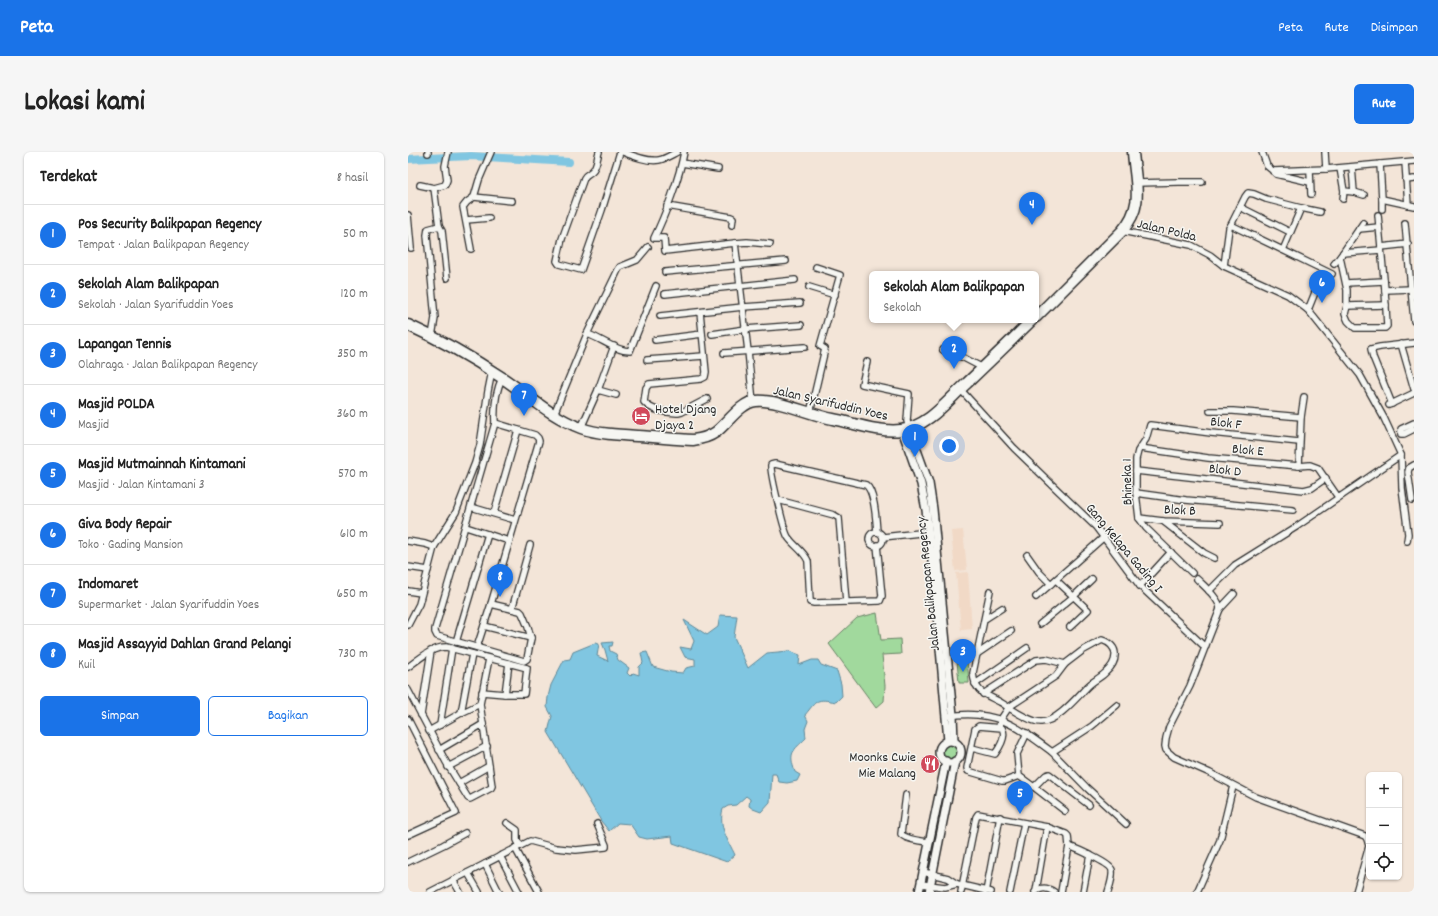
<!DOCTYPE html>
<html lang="id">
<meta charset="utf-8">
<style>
:root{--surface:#fff;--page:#f6f6f6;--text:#222;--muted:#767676;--line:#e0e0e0;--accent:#1a73e8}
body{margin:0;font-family:Dekko,sans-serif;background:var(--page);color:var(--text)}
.controls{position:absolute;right:12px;bottom:12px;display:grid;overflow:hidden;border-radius:6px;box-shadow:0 1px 3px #0004}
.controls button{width:36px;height:36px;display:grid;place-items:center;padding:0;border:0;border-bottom:1px solid var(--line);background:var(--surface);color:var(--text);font:20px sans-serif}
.you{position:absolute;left:541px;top:294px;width:14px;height:14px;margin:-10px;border:3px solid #fff;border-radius:50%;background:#1a73e8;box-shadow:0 0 0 6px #1a73e833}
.badge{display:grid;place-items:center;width:26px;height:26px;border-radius:50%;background:var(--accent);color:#fff;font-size:13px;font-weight:700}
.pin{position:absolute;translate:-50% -33px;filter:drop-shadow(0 1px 2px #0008)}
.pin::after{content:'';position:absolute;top:21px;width:14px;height:12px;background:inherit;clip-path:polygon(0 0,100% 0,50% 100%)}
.popup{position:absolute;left:461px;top:119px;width:170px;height:52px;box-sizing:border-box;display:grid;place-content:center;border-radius:6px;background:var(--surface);filter:drop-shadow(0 1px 3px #0005);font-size:13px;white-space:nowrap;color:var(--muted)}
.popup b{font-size:15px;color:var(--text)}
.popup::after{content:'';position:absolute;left:50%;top:100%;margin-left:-8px;border:8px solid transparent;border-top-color:var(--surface)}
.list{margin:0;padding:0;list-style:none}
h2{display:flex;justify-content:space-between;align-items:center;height:52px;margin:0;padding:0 16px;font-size:17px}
h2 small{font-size:13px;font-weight:400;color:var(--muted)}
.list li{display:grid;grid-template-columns:26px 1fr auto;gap:12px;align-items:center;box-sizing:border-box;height:60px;padding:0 16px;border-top:1px solid var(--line)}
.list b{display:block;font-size:15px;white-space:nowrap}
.list p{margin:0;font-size:13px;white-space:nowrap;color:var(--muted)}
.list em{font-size:13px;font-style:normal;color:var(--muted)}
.actions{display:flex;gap:8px;padding:12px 16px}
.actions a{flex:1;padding:9px 0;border:1px solid var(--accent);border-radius:6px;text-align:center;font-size:14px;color:var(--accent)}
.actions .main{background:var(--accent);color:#fff}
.icon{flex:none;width:22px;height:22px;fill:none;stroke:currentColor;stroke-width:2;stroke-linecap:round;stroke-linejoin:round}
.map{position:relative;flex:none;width:1006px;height:740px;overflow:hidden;border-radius:6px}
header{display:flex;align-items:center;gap:24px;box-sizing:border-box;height:56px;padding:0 20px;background:var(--accent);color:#fff}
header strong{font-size:19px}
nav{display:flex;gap:22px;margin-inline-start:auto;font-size:14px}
.intro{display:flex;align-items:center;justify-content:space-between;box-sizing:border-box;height:96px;padding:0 24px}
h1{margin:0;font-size:28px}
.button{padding:10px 18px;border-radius:6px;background:var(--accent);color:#fff;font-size:14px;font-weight:700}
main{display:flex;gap:24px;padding:0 24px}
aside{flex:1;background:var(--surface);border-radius:6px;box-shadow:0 1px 3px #0004}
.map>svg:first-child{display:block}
.built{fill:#f1d9c6}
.green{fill:#a1d99d;stroke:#668264}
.water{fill:#80c6e1;stroke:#5e8898}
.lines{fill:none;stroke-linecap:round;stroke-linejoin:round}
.river{stroke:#80c6e1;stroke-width:8}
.street-casing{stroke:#2b2b2b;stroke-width:8}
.secondary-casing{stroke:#2b2b2b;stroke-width:10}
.highway-casing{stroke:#2b2b2b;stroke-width:13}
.street{stroke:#f6f6f2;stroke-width:5.5}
.secondary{stroke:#f6f6f2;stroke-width:7}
.highway{stroke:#f6f6f2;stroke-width:10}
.labels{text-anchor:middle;stroke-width:3;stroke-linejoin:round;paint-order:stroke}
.street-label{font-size:14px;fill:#2b2b2b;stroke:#f6f6f2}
.poi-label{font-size:14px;fill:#2b2b2b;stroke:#f6f6f2;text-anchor:start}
</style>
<header>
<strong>Peta</strong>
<nav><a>Peta</a><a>Rute</a><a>Disimpan</a></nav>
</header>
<div class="intro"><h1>Lokasi kami</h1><a class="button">Rute</a></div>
<main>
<aside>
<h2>Terdekat<small>8 hasil</small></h2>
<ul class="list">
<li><span class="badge">1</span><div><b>Pos Security Balikpapan Regency</b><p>Tempat · Jalan Balikpapan Regency</p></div><em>50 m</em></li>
<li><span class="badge">2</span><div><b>Sekolah Alam Balikpapan</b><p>Sekolah · Jalan Syarifuddin Yoes</p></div><em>120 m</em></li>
<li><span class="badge">3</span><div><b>Lapangan Tennis</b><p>Olahraga · Jalan Balikpapan Regency</p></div><em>350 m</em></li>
<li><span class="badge">4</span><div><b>Masjid POLDA</b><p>Masjid</p></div><em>360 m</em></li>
<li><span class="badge">5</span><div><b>Masjid Mutmainnah Kintamani</b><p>Masjid · Jalan Kintamani 3</p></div><em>570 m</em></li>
<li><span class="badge">6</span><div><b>Giva Body Repair</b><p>Toko · Gading Mansion</p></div><em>610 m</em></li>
<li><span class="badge">7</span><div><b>Indomaret</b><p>Supermarket · Jalan Syarifuddin Yoes</p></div><em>650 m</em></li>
<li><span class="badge">8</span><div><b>Masjid Assayyid Dahlan Grand Pelangi</b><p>Kuil</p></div><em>730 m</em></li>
</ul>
<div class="actions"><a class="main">Simpan</a><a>Bagikan</a></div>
</aside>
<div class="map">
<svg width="1006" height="740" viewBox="0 0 1006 740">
<rect width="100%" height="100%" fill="#f3e5d8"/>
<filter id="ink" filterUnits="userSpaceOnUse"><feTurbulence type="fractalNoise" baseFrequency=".025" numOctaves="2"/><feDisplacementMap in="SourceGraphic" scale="8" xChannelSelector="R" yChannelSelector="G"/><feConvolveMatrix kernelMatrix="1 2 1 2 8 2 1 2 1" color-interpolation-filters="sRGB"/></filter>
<g filter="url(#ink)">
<g class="built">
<polygon points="555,378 559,418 547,419 543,379"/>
<polygon points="560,420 564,477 553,478 548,421"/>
</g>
<g class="green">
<polygon points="469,461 473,488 492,487 493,502 474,503 477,534 476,549 468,556 421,492 449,466"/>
<polygon points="559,508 561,531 551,531 549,509"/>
<circle cx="542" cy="599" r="8"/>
</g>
<path class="water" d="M312,463L329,464L326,485L340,516L359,501L381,499L392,503L391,513L404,508H410L413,513L429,519L433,532L434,544L428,550C408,546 409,548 397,563L400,569L397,577L398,586C385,599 380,600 387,620L392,623L389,629L379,631L371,630L368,622H364L362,650L353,660L345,657L341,654L342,647L338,644L328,653L320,654L315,657C310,674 320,688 327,703L319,710L265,691L264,684L239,687L231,685L222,672L210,671L201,679L193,669L140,580L144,564L139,555L140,545L143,533L156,508L162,507L165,500L187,491L191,492L189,504L200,509L197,498L194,491L205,490L204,494H201L202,499L208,502L210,508L221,516L219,521L222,524L225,521L231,523V515L235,511L233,501L239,500L245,515L263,520L275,521L278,516L287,514V507L277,505L272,495L283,497L286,489L276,468L299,483L310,475Z"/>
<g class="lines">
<polyline class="river" points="0,7 63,4 161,10"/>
<defs>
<g id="street">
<path d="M191,0C189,6 189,15 184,19C181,22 178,22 176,26L154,87L149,109L151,112L173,118L194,58L212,0"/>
<path d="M215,0C225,4 240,10 251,8C257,7 263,3 269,0"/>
<path d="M276,0C272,24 257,64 246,86H256L257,99L327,91"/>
<polyline points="854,0 859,14 865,19 868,22 902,30"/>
<polyline points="917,0 918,17"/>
<polyline points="20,1 20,0"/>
<polyline points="997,10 1000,53"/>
<polyline points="274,11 310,17"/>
<polyline points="972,12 974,47 1006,54"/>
<polyline points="932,16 936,39 946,40 944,15"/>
<polyline points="902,18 903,42"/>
<polyline points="865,19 918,17 1006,9"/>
<polyline points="998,28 1006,27"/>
<polyline points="728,31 771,30 794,30"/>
<polyline points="12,33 26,36 37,33 39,28 37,14 40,0"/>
<polyline points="946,40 956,43"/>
<polyline points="66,45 104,49"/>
<polyline points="935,47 936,39"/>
<polyline points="259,54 323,65 325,66 324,73"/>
<polyline points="832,55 882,80"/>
<polyline points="893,56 912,60"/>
<polyline points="974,57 974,47"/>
<polyline points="0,63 3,96"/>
<polyline points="58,68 81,66"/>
<polyline points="955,71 932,105 939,138 939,154 937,162 940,169 947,176 977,176 979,174 977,138 970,63"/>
<polyline points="997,71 1006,169"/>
<polyline points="823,73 837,45 840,41 846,42 858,47 893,56 875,98"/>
<polyline points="31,74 34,79 39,126"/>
<polyline points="951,77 971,75"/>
<polyline points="714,79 783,93 802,103 816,114"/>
<polyline points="973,95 1000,92"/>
<polyline points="63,97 55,55 59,50 66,45 71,28 83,0"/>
<polyline points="935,101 973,98"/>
<polyline points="926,112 932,105"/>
<polyline points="257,120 378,109"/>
<polyline points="924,122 823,73 821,76 816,114 880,143 900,158 952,223 976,266 993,303 994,336 1000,382 999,389"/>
<polyline points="938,131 976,129"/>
<polyline points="401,135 427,143"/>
<polyline points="977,138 1004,137"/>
<polyline points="257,142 387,128"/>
<polyline points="939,154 978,153"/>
<polyline points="900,158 908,138"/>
<path d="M292,160L298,220L297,225L293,227L241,232L238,236L236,250C245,260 258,260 270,261L274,260L299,247"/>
<polyline points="252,164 335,155 392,151"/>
<path d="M179,182C193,186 207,199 222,199L248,134"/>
<polyline points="304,182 338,177 393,173"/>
<polyline points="24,184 27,166 19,83 20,77 31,74 26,36"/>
<polyline points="247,188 294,182"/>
<polyline points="993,192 1006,237"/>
<polyline points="535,198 556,206 575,216"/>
<polyline points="316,201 397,195"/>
<polyline points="239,208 296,204"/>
<polyline points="459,210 454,232 501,242 499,269 501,276"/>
<path d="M94,226C87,241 86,255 87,271L27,477V480L29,484L116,509L119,507L123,486L120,475L114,461L112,459L104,457L122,393"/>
<polyline points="552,237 606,296 688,375 732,434 797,495"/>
<polyline points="190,238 208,243"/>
<polyline points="345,250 340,199 327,91 339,90 362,92"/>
<polyline points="984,252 965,205 963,197 972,195 1006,191"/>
<polyline points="981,253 1006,241"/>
<polyline points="802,259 825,259 893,265"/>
<polyline points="402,261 417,197 412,194 432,123 408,115"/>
<polyline points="146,262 179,182 210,118 212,115 229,108 240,95"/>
<polyline points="1006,271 993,277 993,282 996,282 1006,277"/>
<polyline points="173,276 190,238 206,194"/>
<polyline points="732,296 800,306 891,314 902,313 910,316 930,345"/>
<polyline points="891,314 893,265 896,245"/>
<polyline points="728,319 896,338 904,336 918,326"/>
<polyline points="728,341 778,348 885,358"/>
<polyline points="370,348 426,363 431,366 438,450"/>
<polyline points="1004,348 1000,320 1001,316 1006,313"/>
<polyline points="63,355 107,368"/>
<polyline points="86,361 110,278"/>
<polyline points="731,366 755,369 812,371"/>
<polyline points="755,369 796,401 806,406"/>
<polyline points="58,375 101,389"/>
<circle cx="468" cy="387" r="7"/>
<polyline points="475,385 521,380"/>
<polyline points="0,389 17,392 26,395"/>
<path d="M469,393L474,444L472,449L406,451L402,450L400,409C396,399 386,394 380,385C376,379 362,320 363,313L367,312L458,333C467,340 468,368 469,380"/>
<polyline points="619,403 631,420 643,432"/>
<polyline points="0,415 20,418"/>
<polyline points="784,421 738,376 731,366 728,341 728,307 730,299 738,287 742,273 803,281 891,290"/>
<path d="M789,427C795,433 812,447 812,457L782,534L761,575L758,586L757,594L758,598L766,605L802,621L848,645L957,684L959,687L961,694L948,740"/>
<polyline points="648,428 680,458 662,475"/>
<polyline points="732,434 763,400"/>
<polyline points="0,439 13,441"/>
<path d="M582,439L565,521C567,541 577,542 592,550C602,556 621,570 633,570C649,570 670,544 680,534C685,529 692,526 697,521C710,510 712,494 694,488L674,499L657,512L648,524L601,555L593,567L591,575"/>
<polyline points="801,439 827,413 888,375 993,303"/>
<polyline points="628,445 696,385"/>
<polyline points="83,452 104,457"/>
<polyline points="812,457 826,442"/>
<polyline points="577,467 594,456"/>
<polyline points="632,472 666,444 684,427"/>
<polyline points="0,473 11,452 26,395 48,360 67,311 72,293 80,239 84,219"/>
<polyline points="76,474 123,486"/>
<polyline points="48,490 80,382"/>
<polyline points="69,495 83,452 131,289 130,286 127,283 87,271"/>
<polyline points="569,502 603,479"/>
<path d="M0,515C11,507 24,495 38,495L119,516L116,542H97L74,540"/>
<polyline points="567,532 619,496"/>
<polyline points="0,538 38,610 60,646 62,647 83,636 84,634 72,552"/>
<polyline points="97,542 101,511"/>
<polyline points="575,542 628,508 638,507 657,512"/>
<polyline points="709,553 684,574 644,600 679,636 718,672"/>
<polyline points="53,561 64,502"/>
<polyline points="13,563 23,499"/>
<path d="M541,564C587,557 609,574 644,600"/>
<polyline points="0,567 48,661 0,683"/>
<polyline points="32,573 44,496"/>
<polyline points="21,579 53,561 72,552 81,507"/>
<polyline points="619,581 609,602 611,624 626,635 638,623 641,622 681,653"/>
<path d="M564,596L587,602C592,595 599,584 594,576L571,574L567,577L559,616L560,619L594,629H597L611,624"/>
<polyline points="31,598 75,572"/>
<polyline points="40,615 79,594"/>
<polyline points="51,631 81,614"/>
<polyline points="626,635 657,659"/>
<path d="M498,643L493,682C499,688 513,689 522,690"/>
<polyline points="99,671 109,678 109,688 112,694"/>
<path d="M661,694C669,697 702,711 704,718C705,724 702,734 700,740"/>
<polyline points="107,696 131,740"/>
<polyline points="92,704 111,740"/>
<polyline points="0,710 35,693 57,681"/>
<polyline points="77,712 91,740"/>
<polyline points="515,720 540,726 549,732 583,740"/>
<polyline points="60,721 71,740"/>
<polyline points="45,728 52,740"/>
<polyline points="513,732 537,735 549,732"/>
<polyline points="628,739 639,675"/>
<polyline points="22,740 122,689 148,696 168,698 198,695 198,693 189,672"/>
<polyline points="553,740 568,665 570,662 639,675 658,682 660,684 661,694 653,740"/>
<polyline points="578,740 592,665"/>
<polyline points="602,740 616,671"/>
<path d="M627,740C633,735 639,735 646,740"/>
<polyline points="675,740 682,703"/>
<polyline points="789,740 812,688 825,634"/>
</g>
<g id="secondary">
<polyline points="501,276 521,331 525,357 545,563 546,589"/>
<polyline points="494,278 513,332 518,358 526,427 540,589"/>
<circle cx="542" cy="600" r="11"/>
<polyline points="511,740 538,609"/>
<polyline points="521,740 547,609"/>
</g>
<g id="highway">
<path d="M628,165L714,79C737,53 727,31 725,0"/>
<path d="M0,173C33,188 63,205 93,225C119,242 143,265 173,276C190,282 211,283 230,284C248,285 266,287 285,288C293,287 301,285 308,280C319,272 333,250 348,249C369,247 403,263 425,267C445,271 473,281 493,278C521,274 539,249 559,231C581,210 603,189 624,168"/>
</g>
</defs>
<use href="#street" class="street-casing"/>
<use href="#secondary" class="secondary-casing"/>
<use href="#highway" class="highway-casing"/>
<use href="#street" class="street"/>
<use href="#secondary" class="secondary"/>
<use href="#highway" class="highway"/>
</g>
</g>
<defs>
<symbol id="hotel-disc" viewBox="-11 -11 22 22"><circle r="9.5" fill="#d1495b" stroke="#f6f6f2"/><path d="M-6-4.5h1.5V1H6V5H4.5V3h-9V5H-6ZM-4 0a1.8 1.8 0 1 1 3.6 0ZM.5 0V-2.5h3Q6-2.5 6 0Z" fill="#fff"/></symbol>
<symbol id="restaurant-disc" viewBox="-11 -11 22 22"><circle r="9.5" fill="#d1495b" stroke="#f6f6f2"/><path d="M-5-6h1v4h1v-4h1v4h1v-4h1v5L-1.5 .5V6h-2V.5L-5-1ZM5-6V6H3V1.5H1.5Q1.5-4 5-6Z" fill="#fff"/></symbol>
</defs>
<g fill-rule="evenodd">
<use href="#hotel-disc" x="222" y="253" width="22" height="22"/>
<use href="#restaurant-disc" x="511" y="601" width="22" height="22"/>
</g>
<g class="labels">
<g class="street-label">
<text transform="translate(759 77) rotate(13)" y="5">Jalan Polda</text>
<text transform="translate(423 250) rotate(13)" y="5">Jalan Syarifuddin Yoes</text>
<text transform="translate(818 270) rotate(6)" y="5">Blok F</text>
<text transform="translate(840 297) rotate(5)" y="5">Blok E</text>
<text transform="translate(817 317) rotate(6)" y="5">Blok D</text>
<text transform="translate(718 330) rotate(-91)" y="5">Bhineka 1</text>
<text transform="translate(772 357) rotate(3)" y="5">Blok B</text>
<text transform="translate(717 395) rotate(50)" y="5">Gang Kelapa Gading I</text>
<text transform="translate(519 432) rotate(-96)" y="5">Jalan Balikpapan Regency</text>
</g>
<g class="poi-label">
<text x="247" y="261">Hotel Djang<tspan x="247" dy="16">Djaya 2</tspan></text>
<text x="508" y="609" text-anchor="end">Moonks Cwie<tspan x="508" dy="16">Mie Malang</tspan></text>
</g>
</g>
</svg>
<div class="controls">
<button>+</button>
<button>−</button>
<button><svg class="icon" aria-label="locate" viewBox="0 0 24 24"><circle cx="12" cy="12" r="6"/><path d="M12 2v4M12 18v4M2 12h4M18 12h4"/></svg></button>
</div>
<div class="you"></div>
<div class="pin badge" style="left:507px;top:305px">1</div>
<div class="pin badge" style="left:546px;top:217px">2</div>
<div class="popup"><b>Sekolah Alam Balikpapan</b>Sekolah</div>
<div class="pin badge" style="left:555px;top:520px">3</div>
<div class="pin badge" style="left:624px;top:73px">4</div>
<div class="pin badge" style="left:612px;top:662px">5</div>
<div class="pin badge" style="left:914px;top:151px">6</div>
<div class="pin badge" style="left:116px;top:264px">7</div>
<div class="pin badge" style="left:92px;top:445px">8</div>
</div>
</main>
